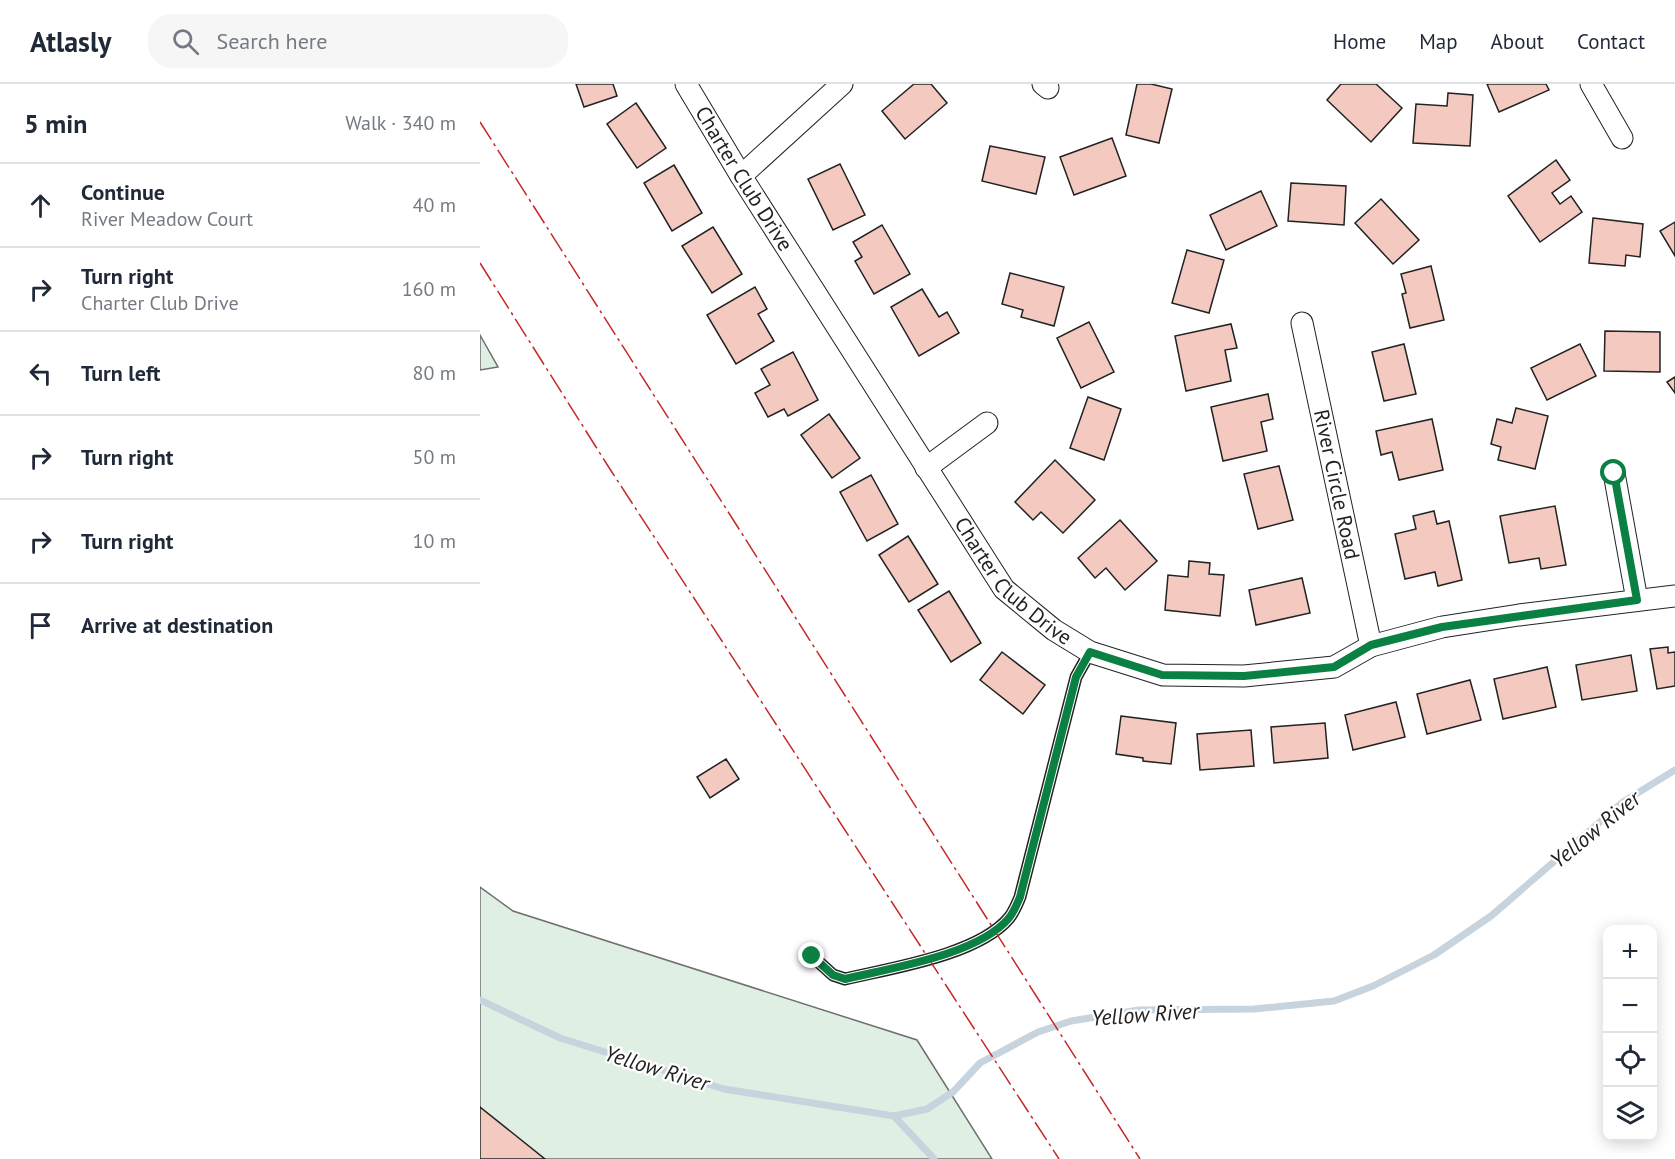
<!DOCTYPE html>
<meta charset="utf-8">
<style>
:root{--surface:#fff;--page:#f6f6f7;--text:#1f2937;--muted:#747a83;--line:#e0e1e3}
body{margin:0;font-family:"PT Sans",sans-serif;background:var(--page);color:var(--text)}
.controls{position:absolute;right:18px;bottom:18px;display:grid;overflow:hidden;border-radius:12px;box-shadow:0 3px 15px #0003}
.controls button{width:54px;height:54px;display:grid;place-items:center;padding:0;border:0;border-bottom:2px solid var(--line);background:var(--surface);color:var(--text);font:30px sans-serif}
.stop{position:absolute;width:18px;height:18px;margin:-14px;border:4px solid #0b8043;border-radius:50%;background:#fff}
.stop.end{background:#0b8043;border-color:#fff;box-shadow:0 2px 6px #0008}
.list{margin:0;padding:0;list-style:none}
h2{display:flex;justify-content:space-between;align-items:center;height:78px;margin:0;padding:0 24px;font-size:26px}
h2 small{font-size:20px;font-weight:400;color:var(--muted)}
.list li{display:grid;grid-template-columns:39px 1fr auto;gap:18px;align-items:center;box-sizing:border-box;height:84px;padding:0 24px;border-top:2px solid var(--line)}
.list b{display:block;font-size:22px;white-space:nowrap}
.list p{margin:0;font-size:20px;white-space:nowrap;color:var(--muted)}
.list em{font-size:20px;font-style:normal;color:var(--muted)}
.icon{flex:none;width:33px;height:33px;fill:none;stroke:currentColor;stroke-width:2;stroke-linecap:round;stroke-linejoin:round}
.map{position:relative;flex:none;width:1195px;height:1075px;overflow:hidden}
header{display:flex;align-items:center;gap:36px;box-sizing:border-box;height:84px;padding:0 30px;background:var(--surface);border-bottom:2px solid var(--line)}
header strong{font-size:28px}
nav{display:flex;gap:33px;margin-inline-start:auto;font-size:21px}
.search{width:420px;height:54px;background:var(--page);display:flex;align-items:center;gap:15px;box-sizing:border-box;padding:0 21px;border-radius:24px;color:var(--muted);font-size:22px}
main{display:flex}
aside{flex:1;background:var(--surface)}
.map>svg:first-child{display:block}
.green{fill:#e0efe3;stroke:#6f6f6f;stroke-width:1.5}
.lines{fill:none;stroke-linecap:round;stroke-linejoin:round}
.stream{stroke:#c7d3dd;stroke-width:7}
.building{fill:#f3c9c0;stroke:#222;stroke-width:1.5}
.lane-casing{stroke:#222;stroke-width:13}
.street-casing{stroke:#222;stroke-width:23}
.lane{stroke:#fff;stroke-width:10}
.street{stroke:#fff;stroke-width:21}
.power{stroke:#c62828;stroke-width:1.5;stroke-dasharray:21 4.5 3 4.5;stroke-linecap:butt}
.route{stroke:#0b8043;stroke-width:8}
.labels{text-anchor:middle;stroke-width:4.5;stroke-linejoin:round;paint-order:stroke}
.street-label{font-size:21px;fill:#222;stroke:#fff}
.water-label{font-size:22px;font-style:italic;fill:#222;stroke:#fff}
</style>
<header>
<strong>Atlasly</strong>
<div class="search"><svg class="icon" aria-label="search" viewBox="0 0 24 24"><circle cx="10" cy="10" r="6"/><path d="M15 15l6 6"/></svg>Search here</div>
<nav><a>Home</a><a>Map</a><a>About</a><a>Contact</a></nav>
</header>
<main>
<aside>
<h2>5 min<small>Walk · 340 m</small></h2>
<ul class="list">
<li><svg class="icon" aria-label="ahead" viewBox="0 0 24 24"><path d="M12 20V5M6 11l6-6 6 6"/></svg><div><b>Continue</b><p>River Meadow Court</p></div><em>40 m</em></li>
<li><svg class="icon" aria-label="right" viewBox="0 0 24 24"><path d="M7 20v-9h11M14 6l5 5-5 5"/></svg><div><b>Turn right</b><p>Charter Club Drive</p></div><em>160 m</em></li>
<li><svg class="icon" aria-label="left" viewBox="0 0 24 24"><path d="M17 20v-9H6M10 6l-5 5 5 5"/></svg><div><b>Turn left</b></div><em>80 m</em></li>
<li><svg class="icon" aria-label="right" viewBox="0 0 24 24"><path d="M7 20v-9h11M14 6l5 5-5 5"/></svg><div><b>Turn right</b></div><em>50 m</em></li>
<li><svg class="icon" aria-label="right" viewBox="0 0 24 24"><path d="M7 20v-9h11M14 6l5 5-5 5"/></svg><div><b>Turn right</b></div><em>10 m</em></li>
<li><svg class="icon" aria-label="arrive" viewBox="0 0 24 24"><path d="M6 21V4h12l-3 4 3 4H6"/></svg><div><b>Arrive at destination</b></div></li>
</ul>
</aside>
<div class="map">
<svg width="1195" height="1075" viewBox="0 0 1195 1075">
<rect width="100%" height="100%" fill="#fff"/>
<g class="green">
<polygon points="0,251 18,283 0,286"/>
<polygon points="0,803 33,827 437,956 512,1075 0,1075"/>
</g>
<g class="lines">
<g class="stream">
<polyline points="0,916 80,954 244,1005 414,1032 447,1025 473,1008 500,979 558,948 591,937 659,926 774,925 854,917 893,902 954,871 1011,832 1143,718 1195,686"/>
<polyline points="414,1032 454,1075"/>
</g>
</g>
<g class="building">
<polygon points="96,0 133,0 137,12 104,23"/>
<polygon points="434,0 451,0 467,19 425,55 402,27"/>
<polygon points="657,0 671,0 692,5 679,59 646,51"/>
<polygon points="861,0 896,0 922,24 891,58 847,16"/>
<polygon points="1007,0 1066,0 1069,6 1019,28"/>
<polygon points="968,9 993,11 990,62 933,59 936,20 967,22"/>
<polygon points="156,19 186,64 157,84 127,40"/>
<polygon points="632,54 646,92 594,111 580,73"/>
<polygon points="510,62 565,73 556,110 502,97"/>
<polygon points="1076,76 1090,96 1072,109 1080,120 1091,112 1102,128 1060,158 1028,112"/>
<polygon points="360,80 385,131 353,146 328,95"/>
<polygon points="194,81 222,129 192,147 164,99"/>
<polygon points="811,99 866,102 864,141 808,137"/>
<polygon points="781,107 797,142 746,166 730,131"/>
<polygon points="901,115 939,156 913,180 875,139"/>
<polygon points="1113,134 1163,140 1160,173 1146,171 1145,182 1109,179"/>
<polygon points="1195,138 1195,172 1180,147"/>
<polygon points="402,141 430,190 394,210 375,177 382,173 373,158"/>
<polygon points="233,143 262,190 232,209 202,162"/>
<polygon points="707,166 744,176 729,229 692,219"/>
<polygon points="951,182 964,236 930,244 922,210 926,209 921,190"/>
<polygon points="530,189 584,203 574,242 541,233 543,226 522,220"/>
<polygon points="275,203 287,225 278,230 294,257 256,280 227,231"/>
<polygon points="442,205 459,233 467,228 479,249 439,272 411,223"/>
<polygon points="609,238 634,288 601,304 577,254"/>
<polygon points="751,240 757,264 745,266 751,297 706,307 695,252"/>
<polygon points="1125,247 1180,248 1180,288 1124,287"/>
<polygon points="924,260 936,310 904,317 892,268"/>
<polygon points="1100,260 1116,292 1067,316 1051,284"/>
<polygon points="313,268 338,316 308,332 304,325 288,333 275,309 290,301 281,285"/>
<polygon points="1195,293 1195,309 1187,298"/>
<polygon points="788,310 793,335 781,338 787,367 743,377 731,323"/>
<polygon points="608,313 641,325 624,376 590,364"/>
<polygon points="1036,324 1068,332 1055,385 1018,376 1021,363 1011,360 1017,335 1032,339"/>
<polygon points="349,330 380,374 352,394 321,351"/>
<polygon points="952,335 963,386 919,396 912,368 901,371 896,347"/>
<polygon points="575,376 615,416 583,449 561,428 553,436 535,418"/>
<polygon points="799,382 813,436 778,445 764,390"/>
<polygon points="391,391 418,440 387,457 360,408"/>
<polygon points="1075,422 1086,481 1061,485 1059,474 1029,479 1020,432"/>
<polygon points="954,427 957,440 969,437 982,496 958,502 955,488 925,495 915,450 936,445 933,432"/>
<polygon points="640,436 677,477 645,506 626,484 615,494 598,474"/>
<polygon points="428,452 458,500 429,518 399,471"/>
<polygon points="709,477 730,479 729,490 744,491 740,532 685,526 688,491 708,493"/>
<polygon points="822,494 830,529 776,541 769,506"/>
<polygon points="469,507 501,559 471,578 438,526"/>
<polygon points="1188,563 1188,569 1195,568 1195,602 1177,605 1170,565"/>
<polygon points="522,568 565,601 543,630 500,596"/>
<polygon points="1151,571 1157,607 1102,616 1096,581"/>
<polygon points="1067,583 1076,623 1023,635 1014,595"/>
<polygon points="990,596 1001,636 947,650 937,610"/>
<polygon points="916,618 925,653 873,666 865,631"/>
<polygon points="641,632 696,639 691,680 663,677 663,674 636,670"/>
<polygon points="845,639 848,674 794,679 791,643"/>
<polygon points="771,646 774,682 720,686 717,650"/>
<polygon points="246,675 259,695 230,714 217,693"/>
<polygon points="0,1023 65,1075 0,1075"/>
</g>
<g class="lines">
<defs>
<path id="lane" d="M332,872L353,891L365,895C411,884 498,871 529,834C534,828 537,820 540,813L596,593L610,568"/>
<g id="street">
<path id="s1" d="M206,0L261,92L524,505L574,546L610,568L683,591L764,592L854,583L891,562L962,543L1039,531L1195,512"/>
<polyline points="563,0 568,4"/>
<polyline points="1111,0 1142,54"/>
<polyline points="261,92 362,0"/>
<path id="s2" d="M822,239L891,562"/>
<polyline points="446,384 507,339"/>
<polyline points="1134,389 1157,516"/>
</g>
</defs>
<use href="#lane" class="lane-casing"/>
<use href="#street" class="street-casing"/>
<use href="#lane" class="lane"/>
<use href="#street" class="street"/>
<g class="power">
<polyline points="0,38 660,1075"/>
<polyline points="0,179 128,382 579,1075"/>
</g>
</g>
<g class="lines">
<path class="route" d="M332,872L353,891L365,895C411,884 498,871 529,834C534,828 537,820 540,813L596,593L610,568L682,591L764,592L854,583L891,561L962,543L1157,516L1134,389"/>
</g>
<g class="labels">
<g class="street-label">
<text dy="7" stroke="none"><textPath href="#s1" startOffset="111">Charter Club Drive</textPath></text>
<text dy="7" stroke="none"><textPath href="#s2" startOffset="165">River Circle Road</textPath></text>
<text dy="7" stroke="none"><textPath href="#s1" startOffset="597">Charter Club Drive</textPath></text>
</g>
<g class="water-label">
<text transform="translate(1115 745) rotate(-39)" y="8">Yellow River</text>
<text transform="translate(665 930) rotate(-4)" y="8">Yellow River</text>
<text transform="translate(177 984) rotate(17)" y="8">Yellow River</text>
</g>
</g>
</svg>
<div class="controls">
<button>+</button>
<button>−</button>
<button><svg class="icon" aria-label="locate" viewBox="0 0 24 24"><circle cx="12" cy="12" r="6"/><path d="M12 2v4M12 18v4M2 12h4M18 12h4"/></svg></button>
<button><svg class="icon" aria-label="layers" viewBox="0 0 24 24"><path d="M12 4l9 5-9 5-9-5zM3 14l9 5 9-5"/></svg></button>
</div>
<div class="stop" style="left:1134px;top:389px"></div>
<div class="stop end" style="left:332px;top:872px"></div>
</div>
</main>
